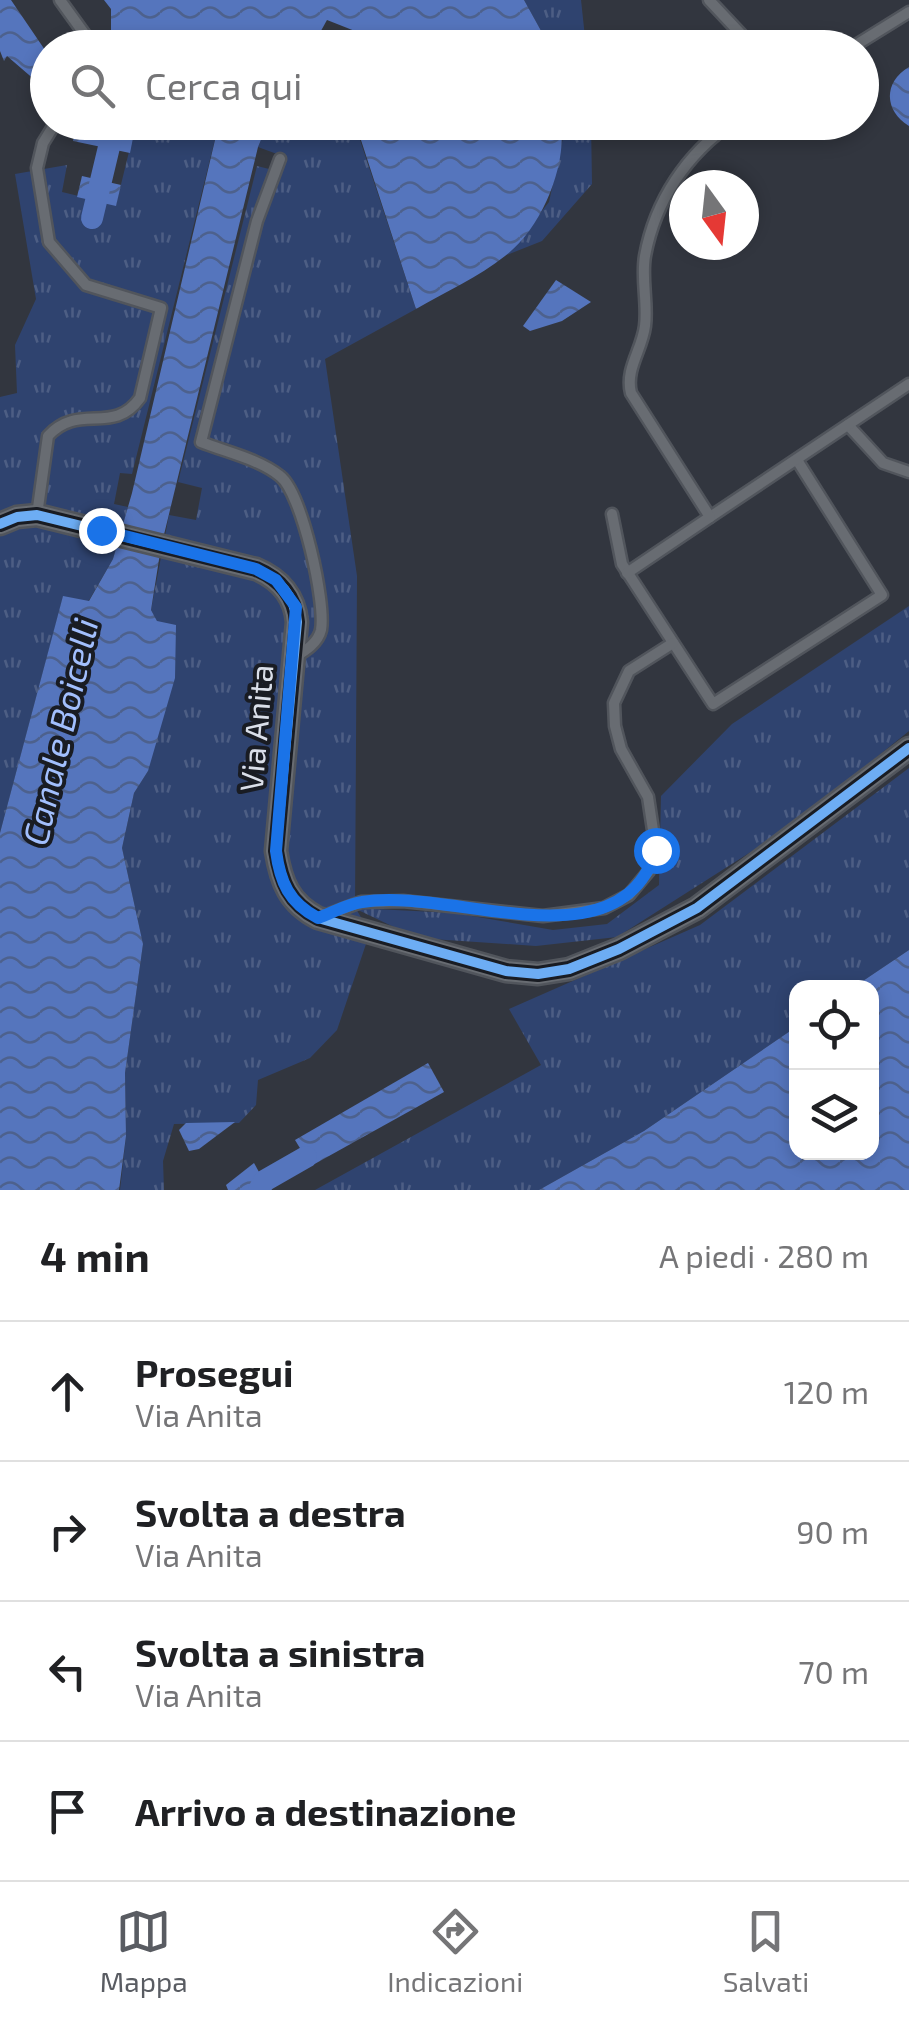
<!DOCTYPE html>
<html lang="it">
<meta charset="utf-8">
<style>
:root{--surface:#fff;--page:#f6f6f6;--text:#202124;--muted:#757577;--line:#e0e0e0;--accent:#595c62}
body{margin:0;font-family:"Exo 2",sans-serif;background:var(--page);color:var(--text)}
.controls{position:absolute;right:30px;bottom:30px;display:grid;overflow:hidden;border-radius:20px;box-shadow:0 5px 15px #0003}
.controls button{width:90px;height:90px;display:grid;place-items:center;padding:0;border:0;border-bottom:2px solid var(--line);background:var(--surface);color:var(--text);font:50px sans-serif}
.compass{position:absolute;left:669px;top:170px;width:90px;height:90px;border-radius:50%;background:var(--surface);box-shadow:0 5px 15px #0003;rotate:165deg}
.stop{position:absolute;width:30px;height:30px;margin:-22px;border:8px solid #1a73e8;border-radius:50%;background:#fff}
.stop.end{background:#1a73e8;border-color:#fff;box-shadow:0 2px 10px #0008}
.list{margin:0;padding:0;list-style:none}
h2{display:flex;justify-content:space-between;align-items:center;height:130px;margin:0;padding:0 40px;font-size:42px}
h2 small{font-size:32px;font-weight:400;color:var(--muted)}
.list li{display:grid;grid-template-columns:65px 1fr auto;gap:30px;align-items:center;box-sizing:border-box;height:140px;padding:0 40px;border-top:2px solid var(--line)}
.list b{display:block;font-size:38px;white-space:nowrap}
.list p{margin:0;font-size:32px;white-space:nowrap;color:var(--muted)}
.list em{font-size:32px;font-style:normal;color:var(--muted)}
.icon{flex:none;width:55px;height:55px;fill:none;stroke:currentColor;stroke-width:2;stroke-linecap:round;stroke-linejoin:round}
.map{position:relative;flex:none;width:909px;height:1190px;overflow:hidden}
.search{position:absolute;background:var(--surface);box-shadow:0 5px 15px #0003;left:30px;right:30px;top:30px;height:110px;display:flex;align-items:center;gap:25px;box-sizing:border-box;padding:0 35px;border-radius:55px;color:var(--muted);font-size:38px}
.sheet{height:690px;background:var(--surface)}
nav{display:flex;justify-content:space-around;align-items:center;box-sizing:border-box;height:140px;border-top:2px solid var(--line);background:var(--surface);font-size:28px;color:var(--muted)}
nav a{display:grid;justify-items:center;gap:5px}
nav .on{color:var(--accent)}
.map>svg:first-child{display:block}
.grass{fill:url(#grass-tufts)}
.water{fill:url(#water-waves)}
.pier{fill:#32363f}
.lines{fill:none;stroke-linecap:round;stroke-linejoin:round}
.canal{stroke:#5575bd;stroke-width:22}
.lane-casing{stroke:#51555c;stroke-width:15}
.street-casing{stroke:#51555c;stroke-width:25}
.lane{stroke:#686c72;stroke-width:10}
.street{stroke:#686c72;stroke-width:20}
.cycleway-casing{stroke:#191c23;stroke-width:16}
.cycleway{stroke:#6dadf4;stroke-width:10}
.route{stroke:#1a73e8;stroke-width:12}
.labels{text-anchor:middle;stroke-width:8;stroke-linejoin:round;paint-order:stroke}
.street-label{font-size:32px;fill:#dadfe9;stroke:#191c23}
.water-label{font-size:35px;font-style:italic;fill:#a2bffd;stroke:#191c23}
</style>
<div class="map">
<svg width="909" height="1190" viewBox="0 0 909 1190">
<defs>
<pattern id="grass-tufts" width="24" height="20" patternUnits="userSpaceOnUse" patternTransform="scale(2.5)"><rect width="24" height="20" fill="#2f436f"/><path d="M3 7l-1-3M5 7V3M7 7l1-3M15 17l-1-3M17 17v-4M19 17l1-3" fill="none" stroke="#4d5e84"/></pattern>
<pattern id="water-waves" width="16" height="10" patternUnits="userSpaceOnUse" patternTransform="scale(2.5)"><rect width="16" height="10" fill="#5575bd"/><path d="M0 5q4-4 8 0t8 0" fill="none" stroke="#4d618d"/></pattern>
</defs>
<rect width="100%" height="100%" fill="#32363f"/>
<g class="grass">
<polygon points="524,0 581,0 586,47 550,47"/>
<polygon points="136,123 219,123 132,474 120,473 114,504 128,507 113,559 88,602 63,597 0,833 0,397 17,393 15,345 36,299 15,174 67,165 62,192 116,205"/>
<polygon points="268,123 304,123 359,137 416,309 325,359 357,576 355,908 454,913 553,930 607,924 659,885 661,796 732,724 909,606 909,731 790,827 617,937 536,946 417,938 356,909 370,932 337,1030 310,1058 258,1080 256,1105 239,1123 174,1124 163,1161 164,1190 120,1190 126,1136 125,1073 143,944 122,848 134,793 148,771 157,621 151,610 169,515 196,520 202,488 178,482 257,166 273,170 277,154 258,147"/>
<polygon points="561,123 591,123 592,184 542,241 507,255 549,202 563,138"/>
<polygon points="909,768 909,950 854,987 796,988 796,1027 644,1131 539,1190 315,1190 541,1065 509,1009 700,925"/>
</g>
<g class="water">
<polygon points="0,0 11,0 47,53 47,85 36,81 7,56 4,61 0,51"/>
<polygon points="104,0 524,0 550,47 111,47 111,9"/>
<path d="M909,67V126C884,111 883,82 909,67Z"/>
<polygon points="78,123 136,123 130,153 73,141"/>
<polygon points="219,123 268,123 258,147 161,547 151,610 157,621 176,625 175,678 148,771 134,793 122,848 143,944 125,1073 126,1136 119,1190 0,1190 0,833 63,596 89,601 113,559 132,493"/>
<path d="M304,123H561C567,167 541,229 505,256C479,277 445,292 416,309L360,137Z"/>
<polygon points="82,176 121,185 116,206 77,197"/>
<polygon points="556,280 591,302 562,321 530,331 523,326"/>
<polygon points="909,950 909,1190 539,1190 644,1131 796,1027 796,1152 872,1152 872,988 854,987"/>
<polygon points="428,1063 444,1092 311,1166 295,1140"/>
<polygon points="235,1122 199,1149 189,1151 179,1130 186,1123"/>
<polygon points="254,1163 269,1190 228,1190 226,1185"/>
</g>
<polygon class="pier" points="327,20 365,35 358,47 312,47"/>
<g class="lines">
<g class="canal">
<polyline points="92,218 115,122"/>
<polyline points="259,1190 264,1181 306,1157"/>
</g>
<defs>
<g id="lane">
<polyline points="60,0 86,36 87,48"/>
<polyline points="709,0 754,48"/>
<polyline points="851,48 909,12"/>
<path d="M280,159L257,221L201,442C226,452 259,459 280,476C302,493 326,602 321,630C318,643 305,651 295,657"/>
<polyline points="848,425 883,463 909,472"/>
<polyline points="612,514 622,564 713,704 882,595 797,460"/>
<path d="M37,515L48,436C79,402 113,436 140,398L161,308L86,285L49,242L37,168L43,143L56,122"/>
<polyline points="710,517 909,384"/>
<path d="M627,573L710,517L631,393C625,369 642,350 645,326C648,303 641,279 645,256C655,201 687,153 733,122"/>
<polyline points="324,916 361,902 403,901 543,916 604,908 629,895 649,871 656,850 648,797 621,749 615,726 614,703 629,671 673,643"/>
</g>
<path id="street" d="M0,524L17,517L37,515L256,569C280,579 295,597 297,622L276,851C281,882 289,903 318,918L506,971L538,974L569,969L619,949L697,908L909,748"/>
</defs>
<use href="#lane" class="lane-casing"/>
<use href="#street" class="street-casing"/>
<use href="#lane" class="lane"/>
<use href="#street" class="street"/>
<defs>
<path id="cycleway" d="M0,524L17,517L37,515L256,569C280,579 295,597 297,622L276,851C281,882 289,903 318,918L506,971L538,974L569,969L619,949L697,908L909,748"/>
</defs>
<use href="#cycleway" class="cycleway-casing"/>
<use href="#cycleway" class="cycleway"/>
</g>
<g class="lines">
<path class="route" d="M101,530L256,569L276,580L296,607L276,851C280,882 289,903 318,918C332,913 347,904 362,902C449,886 620,969 656,850"/>
</g>
<g class="labels">
<g class="street-label">
<text transform="translate(257 728) rotate(-85)" y="11">Via Anita</text>
</g>
<g class="water-label">
<text transform="translate(61 732) rotate(-77)" y="12">Canale Boicelli</text>
</g>
</g>
</svg>
<div class="controls">
<button><svg class="icon" aria-label="locate" viewBox="0 0 24 24"><circle cx="12" cy="12" r="6"/><path d="M12 2v4M12 18v4M2 12h4M18 12h4"/></svg></button>
<button><svg class="icon" aria-label="layers" viewBox="0 0 24 24"><path d="M12 4l9 5-9 5-9-5zM3 14l9 5 9-5"/></svg></button>
</div>
<svg class="compass" viewBox="-18 -18 36 36"><path d="M0-13l5 13h-10z" fill="#e53935"/><path d="M0 13l5-13h-10z" fill="#757577"/></svg>
<div class="stop" style="left:656px;top:850px"></div>
<div class="stop end" style="left:101px;top:530px"></div>
<div class="search"><svg class="icon" aria-label="search" viewBox="0 0 24 24"><circle cx="10" cy="10" r="6"/><path d="M15 15l6 6"/></svg>Cerca qui</div>
</div>
<section class="sheet">
<h2>4 min<small>A piedi · 280 m</small></h2>
<ul class="list">
<li><svg class="icon" aria-label="ahead" viewBox="0 0 24 24"><path d="M12 20V5M6 11l6-6 6 6"/></svg><div><b>Prosegui</b><p>Via Anita</p></div><em>120 m</em></li>
<li><svg class="icon" aria-label="right" viewBox="0 0 24 24"><path d="M7 20v-9h11M14 6l5 5-5 5"/></svg><div><b>Svolta a destra</b><p>Via Anita</p></div><em>90 m</em></li>
<li><svg class="icon" aria-label="left" viewBox="0 0 24 24"><path d="M17 20v-9H6M10 6l-5 5 5 5"/></svg><div><b>Svolta a sinistra</b><p>Via Anita</p></div><em>70 m</em></li>
<li><svg class="icon" aria-label="arrive" viewBox="0 0 24 24"><path d="M6 21V4h12l-3 4 3 4H6"/></svg><div><b>Arrivo a destinazione</b></div></li>
</ul>
</section>
<nav>
<a class="on"><svg class="icon" aria-label="map" viewBox="0 0 24 24"><path d="M3 6l6-2 6 2 6-2v14l-6 2-6-2-6 2zM9 4v14M15 6v14"/></svg>Mappa</a>
<a><svg class="icon" aria-label="directions" viewBox="0 0 24 24"><path d="M12 3l9 9-9 9-9-9zM9 14v-3h6M13 9l2 2-2 2"/></svg>Indicazioni</a>
<a><svg class="icon" aria-label="saved" viewBox="0 0 24 24"><path d="M7 4h10v16l-5-4-5 4z"/></svg>Salvati</a>
</nav>
